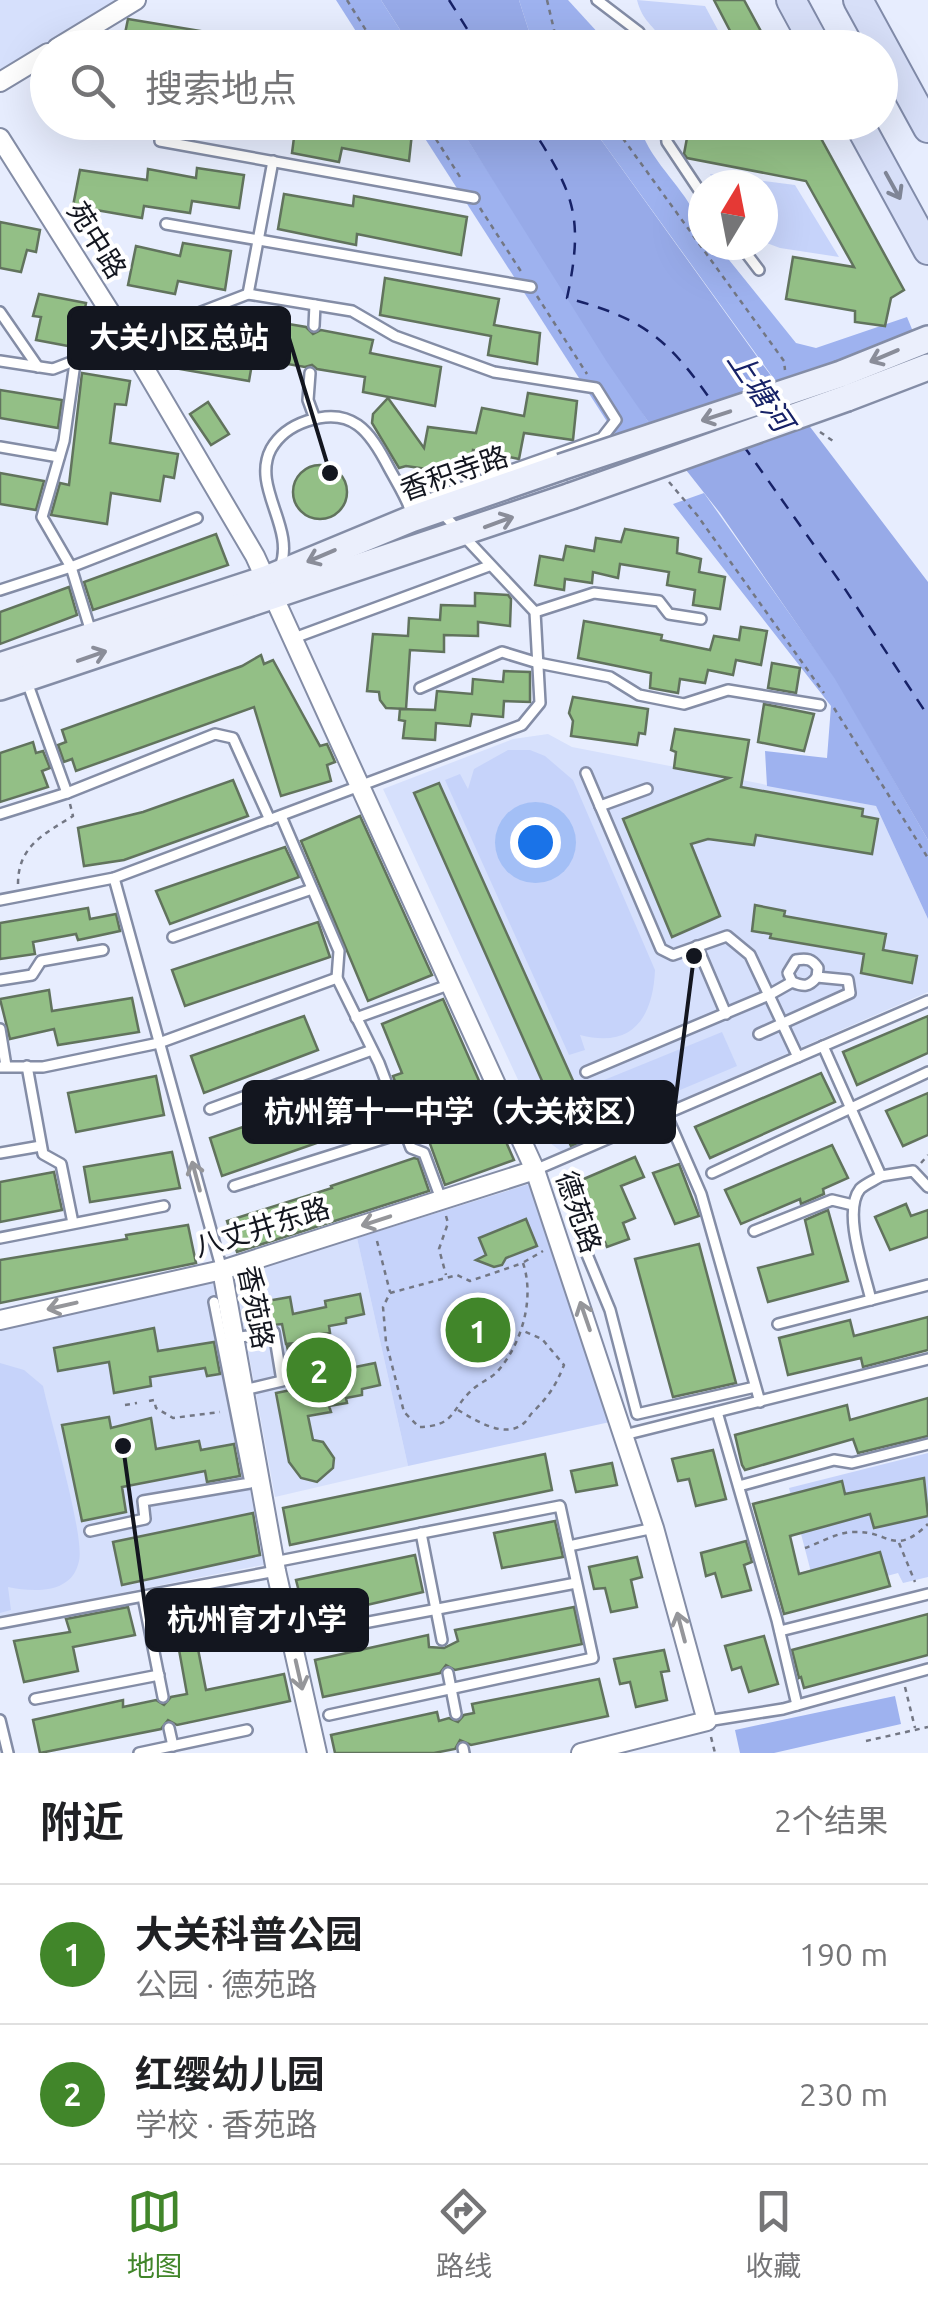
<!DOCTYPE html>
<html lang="zh">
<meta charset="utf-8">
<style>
:root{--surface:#fff;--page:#f2f2f2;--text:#202124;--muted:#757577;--line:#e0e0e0;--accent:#41862a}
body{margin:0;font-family:Ubuntu,"Noto Sans SC",sans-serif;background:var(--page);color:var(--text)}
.compass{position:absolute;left:688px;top:170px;width:90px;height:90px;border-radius:50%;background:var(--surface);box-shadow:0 10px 40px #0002;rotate:10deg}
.you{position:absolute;left:535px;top:842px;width:35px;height:35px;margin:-25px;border:8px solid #fff;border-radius:50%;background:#1a73e8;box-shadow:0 0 0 15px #1a73e833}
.badge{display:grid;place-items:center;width:65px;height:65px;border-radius:50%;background:var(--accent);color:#fff;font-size:32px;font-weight:700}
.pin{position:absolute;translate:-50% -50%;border:5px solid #fff;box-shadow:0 2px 10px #0006}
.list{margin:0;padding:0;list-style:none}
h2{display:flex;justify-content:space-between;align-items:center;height:130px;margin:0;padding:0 40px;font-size:42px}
h2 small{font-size:32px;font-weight:400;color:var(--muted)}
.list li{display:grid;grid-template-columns:65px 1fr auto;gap:30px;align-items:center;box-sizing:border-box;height:140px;padding:0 40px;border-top:2px solid var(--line)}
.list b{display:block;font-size:38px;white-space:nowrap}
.list p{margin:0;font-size:32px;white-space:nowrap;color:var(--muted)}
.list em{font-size:32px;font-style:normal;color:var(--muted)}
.icon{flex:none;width:55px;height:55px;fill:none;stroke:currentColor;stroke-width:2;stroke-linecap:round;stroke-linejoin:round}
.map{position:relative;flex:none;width:928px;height:1753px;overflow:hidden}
.search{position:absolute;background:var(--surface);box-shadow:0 10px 40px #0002;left:30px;right:30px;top:30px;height:110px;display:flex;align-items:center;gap:25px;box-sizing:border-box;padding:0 35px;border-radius:55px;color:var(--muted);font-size:38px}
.sheet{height:410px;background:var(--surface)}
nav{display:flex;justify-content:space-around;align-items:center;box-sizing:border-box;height:140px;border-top:2px solid var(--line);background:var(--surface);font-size:28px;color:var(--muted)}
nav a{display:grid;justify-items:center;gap:5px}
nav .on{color:var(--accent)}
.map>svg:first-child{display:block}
.built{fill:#d6e0fc}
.green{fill:#c6d3fa}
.forest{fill:#9eb2ef}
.water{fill:#97aae8}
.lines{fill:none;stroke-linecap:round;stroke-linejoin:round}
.ferry{stroke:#172267;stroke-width:2.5;stroke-dasharray:12 10;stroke-linecap:butt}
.building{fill:#93bf86;stroke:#61735d;stroke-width:2.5}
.lane-casing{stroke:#848da6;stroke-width:14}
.street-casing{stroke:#848da6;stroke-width:22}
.secondary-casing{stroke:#848da6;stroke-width:30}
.primary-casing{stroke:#818ba9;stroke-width:32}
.path{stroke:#737784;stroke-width:2.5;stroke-dasharray:5 5;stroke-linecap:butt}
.lane{stroke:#fff;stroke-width:9}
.street{stroke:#fff;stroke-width:18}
.secondary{stroke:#ebeffc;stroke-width:25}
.primary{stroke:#d7dff8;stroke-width:28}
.secondary-bridge-casing{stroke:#848da6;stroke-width:30;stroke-linecap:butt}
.secondary-bridge{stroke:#ebeffc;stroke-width:25}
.oneway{stroke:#7f8596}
.oneway2{stroke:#8a8d99}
.oneway3{stroke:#95969a}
.labels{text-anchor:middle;stroke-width:8;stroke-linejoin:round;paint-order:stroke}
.street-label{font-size:28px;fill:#13161f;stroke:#fff}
.water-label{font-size:30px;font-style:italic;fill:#172267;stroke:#fff}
.leader{fill:none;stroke:#13161f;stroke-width:4}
.callout-dot{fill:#13161f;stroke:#fff;stroke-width:4}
.callout{fill:#13161f;stroke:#13161f;stroke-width:4}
.callout-label{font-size:30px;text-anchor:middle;font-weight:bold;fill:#fff}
</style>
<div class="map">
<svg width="928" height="1753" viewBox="0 0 928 1753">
<rect width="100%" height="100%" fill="#e7edfe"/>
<g class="built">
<polygon points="0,0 121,0 0,71"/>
<polygon points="548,734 572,747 876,806 928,919 928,992 562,1152 546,1140 383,789 513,739"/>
<polygon points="357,1238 408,1466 275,1497 234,1274"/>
<polygon points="216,1279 268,1564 0,1617 0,1328"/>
</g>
<g class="green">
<path d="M637,0L705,6L727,47H667C657,27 643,24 637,0Z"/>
<polygon points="710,174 795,185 839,257 780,248 764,242 763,185 716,185"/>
<path d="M508,750H530L545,756L573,780L655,970C653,1017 633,1049 580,1035L585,1050L569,1055L445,780L460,774L468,789L474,769Z"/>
<polygon points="722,1032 737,1066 602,1123 587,1087"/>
<polygon points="529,1184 610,1422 408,1466 357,1238"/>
<path d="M0,1363L24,1370L43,1386C50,1419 85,1536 79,1561C72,1595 33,1592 8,1587L11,1610L0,1613Z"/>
<polygon points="928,1453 928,1577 903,1583 898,1573 817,1595 789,1488"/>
</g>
<g class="forest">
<polygon points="336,0 381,0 411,47 366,47"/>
<polygon points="519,0 568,0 611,47 534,47"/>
<polygon points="415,123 457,123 649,423 615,434"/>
<path d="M589,123H639C649,168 703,198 703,245H717L796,343L816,348L907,317L914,334L777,383Z"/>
<polygon points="704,493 836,679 928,840 928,919 876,806 767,786 765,751 827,758 831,706 673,504"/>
<polygon points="895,1696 901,1724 774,1753 740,1753 735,1730"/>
</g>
<g class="water">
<polygon points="381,0 519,0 534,47 411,47"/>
<polygon points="457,123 589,123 763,365 928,582 928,840 835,679 720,513 649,423 607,362"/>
</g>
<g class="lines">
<g class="ferry">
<polyline points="449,0 479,48"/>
<path d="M528,122C573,192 585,214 567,298C646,319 669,340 715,406"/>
<polyline points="743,445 843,586 928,716"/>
</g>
</g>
<g class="building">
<polygon points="714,0 744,0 770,48 739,48"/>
<polygon points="128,19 255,40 254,48 122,48"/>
<polygon points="311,32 361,41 360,48 308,48"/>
<polygon points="105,122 154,122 152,138 104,129"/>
<polygon points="296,122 413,124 409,161 342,148 339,162 292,153"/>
<polygon points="690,122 736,122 785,132 780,122 812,122 904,290 891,298 885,326 855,322 855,311 786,299 793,257 854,267 806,181 687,158 684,154"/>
<polygon points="197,168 244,175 239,208 192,201 190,213 144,206 142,218 73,206 80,170 147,180 148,169 196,178"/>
<polygon points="284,194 353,206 354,196 467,217 461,255 357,234 356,245 278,229"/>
<polygon points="0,222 40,230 36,252 27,250 21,272 0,268"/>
<polygon points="183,243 231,251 225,290 178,281 175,294 128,285 136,246 180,256"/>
<polygon points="385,278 499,299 494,325 540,333 537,364 488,355 491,336 380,315"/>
<polygon points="39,294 86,303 82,324 73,322 68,346 36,340 41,317 33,316"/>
<polygon points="259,319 306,327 313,334 321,330 373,340 370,353 441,367 435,406 363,392 365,377 317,369 312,365 305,367 253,358 249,381 180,369 186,331 254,343"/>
<polygon points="82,373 130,381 126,405 115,404 110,443 178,454 174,478 164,476 160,501 111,493 107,524 51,515 60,483 69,485"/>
<polygon points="0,390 62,400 58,428 0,418"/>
<polygon points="528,393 577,401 573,440 524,433 519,459 473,450 470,475 406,466 399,468 372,423 373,414 388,398 424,448 428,427 476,433 482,408 524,416"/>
<polygon points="208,402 229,434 211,445 190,414"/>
<circle cx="320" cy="492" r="27"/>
<polygon points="0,473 44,481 36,510 0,504"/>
<polygon points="625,529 678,538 677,553 701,559 699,572 725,577 720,609 693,605 695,590 667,585 669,572 620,564 618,578 593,572 592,583 565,579 564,590 535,585 540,556 563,560 566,546 594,551 596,538 621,542"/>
<polygon points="216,534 228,565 93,610 84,582"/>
<polygon points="69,587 77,615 0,644 0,612"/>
<polygon points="475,593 508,595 511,599 510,626 478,622 478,636 444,635 444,652 410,650 406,709 386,708 380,700 379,692 367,691 373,634 408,636 409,618 440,620 441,605 475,606"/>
<polygon points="584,621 662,635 661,640 710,650 714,636 739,640 741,627 767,631 761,665 736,660 733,675 708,670 705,683 680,679 678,693 650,688 651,673 578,658"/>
<polygon points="261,655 264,664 273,660 320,746 327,744 335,762 327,765 331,781 281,796 254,707 76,771 72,759 64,762 58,745 66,742 62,730 242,666"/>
<polygon points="772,663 800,668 796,693 768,688"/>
<polygon points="504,671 530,672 530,702 504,701 503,717 472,714 470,726 436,723 435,740 403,738 405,721 399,720 400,709 435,710 437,691 472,694 473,679 503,682"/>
<polygon points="573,697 648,709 645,734 639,733 637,745 571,736 573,721 569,713"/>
<polygon points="764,704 814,714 804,751 758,742"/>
<polygon points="675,729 749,740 741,787 863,809 862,816 878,819 872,854 756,835 754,845 708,839 691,844 720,916 672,937 623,819 729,778 674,768 676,752 671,750"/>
<polygon points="33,742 36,753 43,751 50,768 42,771 48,787 0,802 0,753"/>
<polygon points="233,780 248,816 124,860 84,866 78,828 143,812"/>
<polygon points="439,783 597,1134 571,1146 414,793"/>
<polygon points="360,816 432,975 368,1001 301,841"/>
<polygon points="285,847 299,877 170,924 156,891"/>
<polygon points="755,905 785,911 784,916 886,934 883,950 917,956 912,983 861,973 864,954 770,938 771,934 752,931"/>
<polygon points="88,908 90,919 116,914 120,931 78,940 76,934 33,942 35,954 0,959 0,923"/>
<polygon points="318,922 330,957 185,1006 172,970"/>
<polygon points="49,990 52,1011 132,998 139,1032 58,1045 54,1029 10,1039 0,999"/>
<polygon points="443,999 514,1160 445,1185 417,1108 406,1111 393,1076 402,1073 382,1024"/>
<polygon points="304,1016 318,1050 204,1093 191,1056"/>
<polygon points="928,1016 928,1053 857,1085 843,1052"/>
<polygon points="821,1073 835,1102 710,1158 695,1127"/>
<polygon points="156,1076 164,1115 76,1132 68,1093"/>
<polygon points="377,1082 391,1117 222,1176 210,1138"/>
<polygon points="928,1093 928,1135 903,1146 886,1111"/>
<polygon points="832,1145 848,1178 823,1189 824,1194 801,1204 800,1199 741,1224 725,1190"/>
<polygon points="172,1152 180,1188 90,1202 84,1167"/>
<polygon points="635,1157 644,1177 621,1186 635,1218 623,1223 629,1239 607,1247 579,1181"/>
<polygon points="414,1158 418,1159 429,1191 237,1252 227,1221 332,1188 331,1186"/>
<polygon points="679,1164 699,1216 675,1224 653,1173"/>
<polygon points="54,1172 62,1210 0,1222 0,1182"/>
<polygon points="906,1204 911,1216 928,1210 928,1237 890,1250 875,1217"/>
<polygon points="828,1210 848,1281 768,1302 758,1268 813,1254 805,1220"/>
<polygon points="526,1219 537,1246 506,1258 502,1265 494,1267 476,1260 486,1255 479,1238"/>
<polygon points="188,1225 196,1263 0,1303 0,1260 127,1239 126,1235"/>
<polygon points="699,1244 736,1383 673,1397 635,1259"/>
<polygon points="360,1294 364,1314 346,1318 346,1323 329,1326 330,1333 314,1335 315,1341 286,1344 282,1324 254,1327 249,1304 290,1297 293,1314 326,1307 325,1301"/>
<polygon points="928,1317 928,1350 863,1367 861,1358 788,1375 779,1338 850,1320 854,1336"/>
<polygon points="154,1328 158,1351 214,1342 220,1374 207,1376 205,1368 150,1377 151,1386 114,1393 109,1362 58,1371 54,1348"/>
<polygon points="297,1344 306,1377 375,1363 380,1385 362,1389 362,1395 346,1398 347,1403 329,1406 331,1412 308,1416 313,1440 323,1442 334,1458 333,1468 317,1482 301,1478 289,1462 276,1393 296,1389 287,1346"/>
<polygon points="928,1398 928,1436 858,1453 853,1439 745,1470 742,1465 735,1435 847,1405 850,1420"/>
<polygon points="109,1417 111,1428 151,1418 156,1449 199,1441 201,1450 234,1444 240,1476 207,1482 205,1471 122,1487 126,1512 82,1521 62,1425"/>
<polygon points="713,1450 726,1499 696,1506 689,1479 678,1481 672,1459"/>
<polygon points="545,1454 552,1490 290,1545 283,1508"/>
<polygon points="612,1463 617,1485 576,1492 571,1471"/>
<polygon points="924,1478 928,1516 874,1528 870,1514 790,1536 799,1574 880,1552 890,1586 784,1614 753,1504 842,1481 845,1494"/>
<polygon points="253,1513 260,1555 122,1585 113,1542"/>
<polygon points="555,1521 563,1557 502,1568 494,1533"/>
<polygon points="746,1541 752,1562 744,1565 751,1590 722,1597 715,1573 706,1576 701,1553"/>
<polygon points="415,1555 423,1592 306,1619 296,1580"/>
<polygon points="637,1557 642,1577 631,1580 637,1607 611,1612 605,1588 594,1589 589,1567"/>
<polygon points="268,1591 275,1627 197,1644 206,1690 284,1674 290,1701 177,1725 168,1720 161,1729 40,1753 33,1720 123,1700 123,1707 156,1700 164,1705 171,1697 187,1694 172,1611"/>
<polygon points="128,1607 135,1635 73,1647 78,1671 24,1682 14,1641 70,1632 66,1619"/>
<polygon points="574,1607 582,1644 455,1670 446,1665 440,1673 323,1697 315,1660 428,1635 429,1647 444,1648 458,1641 455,1630"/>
<polygon points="928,1614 928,1655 804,1688 801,1677 799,1678 792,1650"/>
<polygon points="764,1636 778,1684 749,1692 741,1667 732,1670 725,1646"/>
<polygon points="664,1650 669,1671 661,1672 667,1700 636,1707 630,1682 620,1684 614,1659"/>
<polygon points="599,1679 608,1716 471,1745 460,1740 455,1749 434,1753 335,1753 331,1735 437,1712 439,1721 449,1718 458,1722 464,1715 474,1713 472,1704"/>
</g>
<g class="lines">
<defs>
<g id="lane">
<polyline points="597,0 639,32 643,48"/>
<polyline points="162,122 160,141 474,198"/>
<polyline points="665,122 667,142 703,196"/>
<polyline points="166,224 531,287"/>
<polyline points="740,245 759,270"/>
<polyline points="248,294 273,161"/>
<polyline points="0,312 38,367"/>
<polyline points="314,326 315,305"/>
<polyline points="0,361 53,369 248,294 352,311 395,336 494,372 596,388 616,420 602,438 409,506"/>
<polyline points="75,363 64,441 42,517 71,567 91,632"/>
<polyline points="310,373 308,400 315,419"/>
<polyline points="0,447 59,457"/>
<path d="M280,567C296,528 251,487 271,449C279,435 292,426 307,421C352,406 370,431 389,468C396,481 405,495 410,509"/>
<polyline points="0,590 71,567 197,518"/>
<polyline points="535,612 594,593 659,601 669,614 701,619"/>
<polyline points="294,638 489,566"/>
<polyline points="27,682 67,793"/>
<polyline points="420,688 502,652 538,663 610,677 639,695 684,704 728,690 820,705"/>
<polyline points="586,773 661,949 673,955 727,936 750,955 798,1057"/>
<polyline points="600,806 647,789"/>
<polyline points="0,814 67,793 215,734 233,738 270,820"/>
<polyline points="281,816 339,951 337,978 379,1063 411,1148 424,1153 441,1199"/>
<polyline points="114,878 222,1270"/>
<polyline points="0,900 114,878 522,725 540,703 535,612 442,513"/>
<polyline points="173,937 312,889"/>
<polyline points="697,946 726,1014"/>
<polyline points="0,980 32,975 41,961 103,950"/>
<path d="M792,982L788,973L796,960C807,958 812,959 818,968L817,977"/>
<polyline points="356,1018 451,984"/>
<polyline points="0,1029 6,1066"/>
<polyline points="823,1046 881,1176 913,1171 928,1187"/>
<polyline points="27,1066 43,1154 61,1164 73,1223"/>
<polyline points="0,1067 43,1067 159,1043 337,978"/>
<path d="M586,1072L769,995L792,982C804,987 809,987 817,977L848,980L850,993L759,1034"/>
<polyline points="210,1109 372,1050"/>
<polyline points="666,1114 701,1194 760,1402"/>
<polyline points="0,1153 41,1146"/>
<polyline points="535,1170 928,1001"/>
<polyline points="712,1173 928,1072"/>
<polyline points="234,1186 405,1132"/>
<polyline points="754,1231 832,1200 853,1205"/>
<polyline points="0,1238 164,1206"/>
<polyline points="581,1240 610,1310 637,1414 755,1387"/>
<path d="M871,1300C865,1273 842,1212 860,1189C865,1184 875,1180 881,1176"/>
<polyline points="778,1324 928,1285"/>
<polyline points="234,1338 274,1332 282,1381 244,1390"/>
<polyline points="717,1412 777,1620 797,1705"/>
<polyline points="624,1435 928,1359"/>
<polyline points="739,1486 834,1460 852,1463 928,1444"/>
<polyline points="90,1531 145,1519 143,1501 250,1483 214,1302"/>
<polyline points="421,1533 442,1640"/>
<polyline points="569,1546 654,1528"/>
<polyline points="274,1562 560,1506 593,1658 329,1715"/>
<polyline points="143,1597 163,1697"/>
<polyline points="0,1623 276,1571"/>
<polyline points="780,1631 928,1594"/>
<polyline points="316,1632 576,1583"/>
<polyline points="448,1673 456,1714"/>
<polyline points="35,1699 159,1675"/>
<polyline points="0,1720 8,1753"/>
<polyline points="707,1721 783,1709 928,1669"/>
<polyline points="169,1728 173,1746"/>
<polyline points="463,1748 464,1753"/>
<polyline points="139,1753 247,1730"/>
</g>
<g id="street">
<polyline points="57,48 136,0"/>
<polyline points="0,82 48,53"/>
<polyline points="0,138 129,342 255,556 535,1170 654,1528 707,1721 581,1753"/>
<polyline points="222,1270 276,1571 317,1753"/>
<polyline points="0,1320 222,1270 535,1170"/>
</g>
<g id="secondary">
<polyline points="841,374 928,339"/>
<polyline points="847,398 928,367"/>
<polyline points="0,666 266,579 411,519 561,467"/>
<polyline points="0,687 571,496"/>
</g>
<g id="primary">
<polyline points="791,0 817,48"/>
<polyline points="858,0 928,128"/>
<polyline points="858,122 928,250"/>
</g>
</defs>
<use href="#lane" class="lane-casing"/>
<use href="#street" class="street-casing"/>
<use href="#secondary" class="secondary-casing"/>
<use href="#primary" class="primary-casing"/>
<g class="path">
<polyline points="347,0 377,48"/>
<polyline points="547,0 555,34 563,48"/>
<polyline points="425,122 462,180"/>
<polyline points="611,122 784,361 785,370"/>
<polyline points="480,208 522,273"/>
<polyline points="537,296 587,374"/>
<polyline points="820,432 833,441"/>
<polyline points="669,482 697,515 824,693"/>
<polyline points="834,708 928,858"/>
<path d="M18,884C18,846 44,834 73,816L70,804"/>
<polyline points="921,1163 928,1155"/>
<polyline points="446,1216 448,1223 439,1249 446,1275"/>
<polyline points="377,1241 390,1292"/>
<polyline points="524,1262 543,1251"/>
<path d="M523,1263C535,1298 522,1344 497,1372C490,1379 479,1383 472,1390C450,1410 456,1426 419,1427L404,1412L386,1342L383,1307L390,1293L457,1275L470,1281Z"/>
<polyline points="149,1401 154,1400 156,1408 173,1418 220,1412"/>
<polyline points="125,1405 137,1403"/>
<path d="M458,1410C475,1420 505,1440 524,1423C528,1420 530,1414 534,1411C549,1396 556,1385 564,1365L542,1339L521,1330"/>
<polyline points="899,1543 915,1582"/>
<path d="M805,1548C819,1543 838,1532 853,1532C890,1530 893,1558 928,1524"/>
<polyline points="905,1687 915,1728"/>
<polyline points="711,1737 715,1753"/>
<polyline points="866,1741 928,1727"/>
</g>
<use href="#lane" class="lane"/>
<use href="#street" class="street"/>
<use href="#secondary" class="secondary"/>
<use href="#primary" class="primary"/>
<defs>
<g id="secondary-bridge">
<polyline points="561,467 841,374"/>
<polyline points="571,496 847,398"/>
</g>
</defs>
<use href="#secondary-bridge" class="secondary-bridge-casing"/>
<use href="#secondary-bridge" class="secondary-bridge"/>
</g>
<defs><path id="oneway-shaft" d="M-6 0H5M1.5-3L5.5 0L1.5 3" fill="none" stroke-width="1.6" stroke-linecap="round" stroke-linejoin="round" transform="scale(2.5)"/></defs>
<use class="oneway" href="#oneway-shaft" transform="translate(893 186) rotate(61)"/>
<g class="oneway2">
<use href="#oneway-shaft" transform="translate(884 356) rotate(157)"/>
<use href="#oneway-shaft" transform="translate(716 416) rotate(162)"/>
<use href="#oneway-shaft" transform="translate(499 522) rotate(-20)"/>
<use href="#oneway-shaft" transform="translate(321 556) rotate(157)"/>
<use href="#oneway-shaft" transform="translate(92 656) rotate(-19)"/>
</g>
<g class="oneway3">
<use href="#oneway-shaft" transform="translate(196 1176) rotate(-105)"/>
<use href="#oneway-shaft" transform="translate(376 1221) rotate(162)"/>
<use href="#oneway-shaft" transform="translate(62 1306) rotate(167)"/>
<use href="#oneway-shaft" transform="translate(585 1316) rotate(-109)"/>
<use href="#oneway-shaft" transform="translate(681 1627) rotate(-105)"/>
<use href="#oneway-shaft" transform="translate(299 1675) rotate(77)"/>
</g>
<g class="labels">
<g class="street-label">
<text transform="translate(97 240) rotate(58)" y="10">苑中路</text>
<text transform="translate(454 473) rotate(-19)" y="10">香积寺路</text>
<text transform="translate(579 1212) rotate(71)" y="10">德苑路</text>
<text transform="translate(262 1227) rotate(-17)" y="10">八丈井东路</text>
<text transform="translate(256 1307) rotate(79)" y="10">香苑路</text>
</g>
<g class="water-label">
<text transform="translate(760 391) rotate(56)" y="10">上塘河</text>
</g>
</g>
<path class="leader" d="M330 473L289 338M694 956L674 1112M123 1446L147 1620"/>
<g class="callout-dot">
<circle cx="330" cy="473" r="10"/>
<circle cx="694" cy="956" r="10"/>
<circle cx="123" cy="1446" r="10"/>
</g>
<g class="callout">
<rect x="69" y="308" width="220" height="60" rx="10"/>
<rect x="244" y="1082" width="430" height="60" rx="10"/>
<rect x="147" y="1590" width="220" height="60" rx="10"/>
</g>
<g class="callout-label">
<text x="179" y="348">大关小区总站</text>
<text x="459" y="1122">杭州第十一中学（大关校区）</text>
<text x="257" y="1630">杭州育才小学</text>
</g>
</svg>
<svg class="compass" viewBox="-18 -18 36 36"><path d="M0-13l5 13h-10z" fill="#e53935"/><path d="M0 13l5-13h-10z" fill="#757577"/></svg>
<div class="you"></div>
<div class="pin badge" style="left:478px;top:1330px">1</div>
<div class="pin badge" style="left:319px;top:1370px">2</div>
<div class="search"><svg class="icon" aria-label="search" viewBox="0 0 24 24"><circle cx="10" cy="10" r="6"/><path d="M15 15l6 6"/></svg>搜索地点</div>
</div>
<section class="sheet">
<h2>附近<small>2个结果</small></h2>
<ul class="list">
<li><span class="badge">1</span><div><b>大关科普公园</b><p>公园 · 德苑路</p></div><em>190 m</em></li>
<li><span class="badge">2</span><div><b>红缨幼儿园</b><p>学校 · 香苑路</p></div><em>230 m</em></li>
</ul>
</section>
<nav>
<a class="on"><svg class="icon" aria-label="map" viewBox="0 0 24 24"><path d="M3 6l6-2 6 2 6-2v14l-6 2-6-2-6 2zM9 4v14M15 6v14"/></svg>地图</a>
<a><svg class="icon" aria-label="directions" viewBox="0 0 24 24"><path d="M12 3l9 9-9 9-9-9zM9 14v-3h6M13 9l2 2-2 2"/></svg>路线</a>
<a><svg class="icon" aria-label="saved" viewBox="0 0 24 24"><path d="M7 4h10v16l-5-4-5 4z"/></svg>收藏</a>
</nav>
